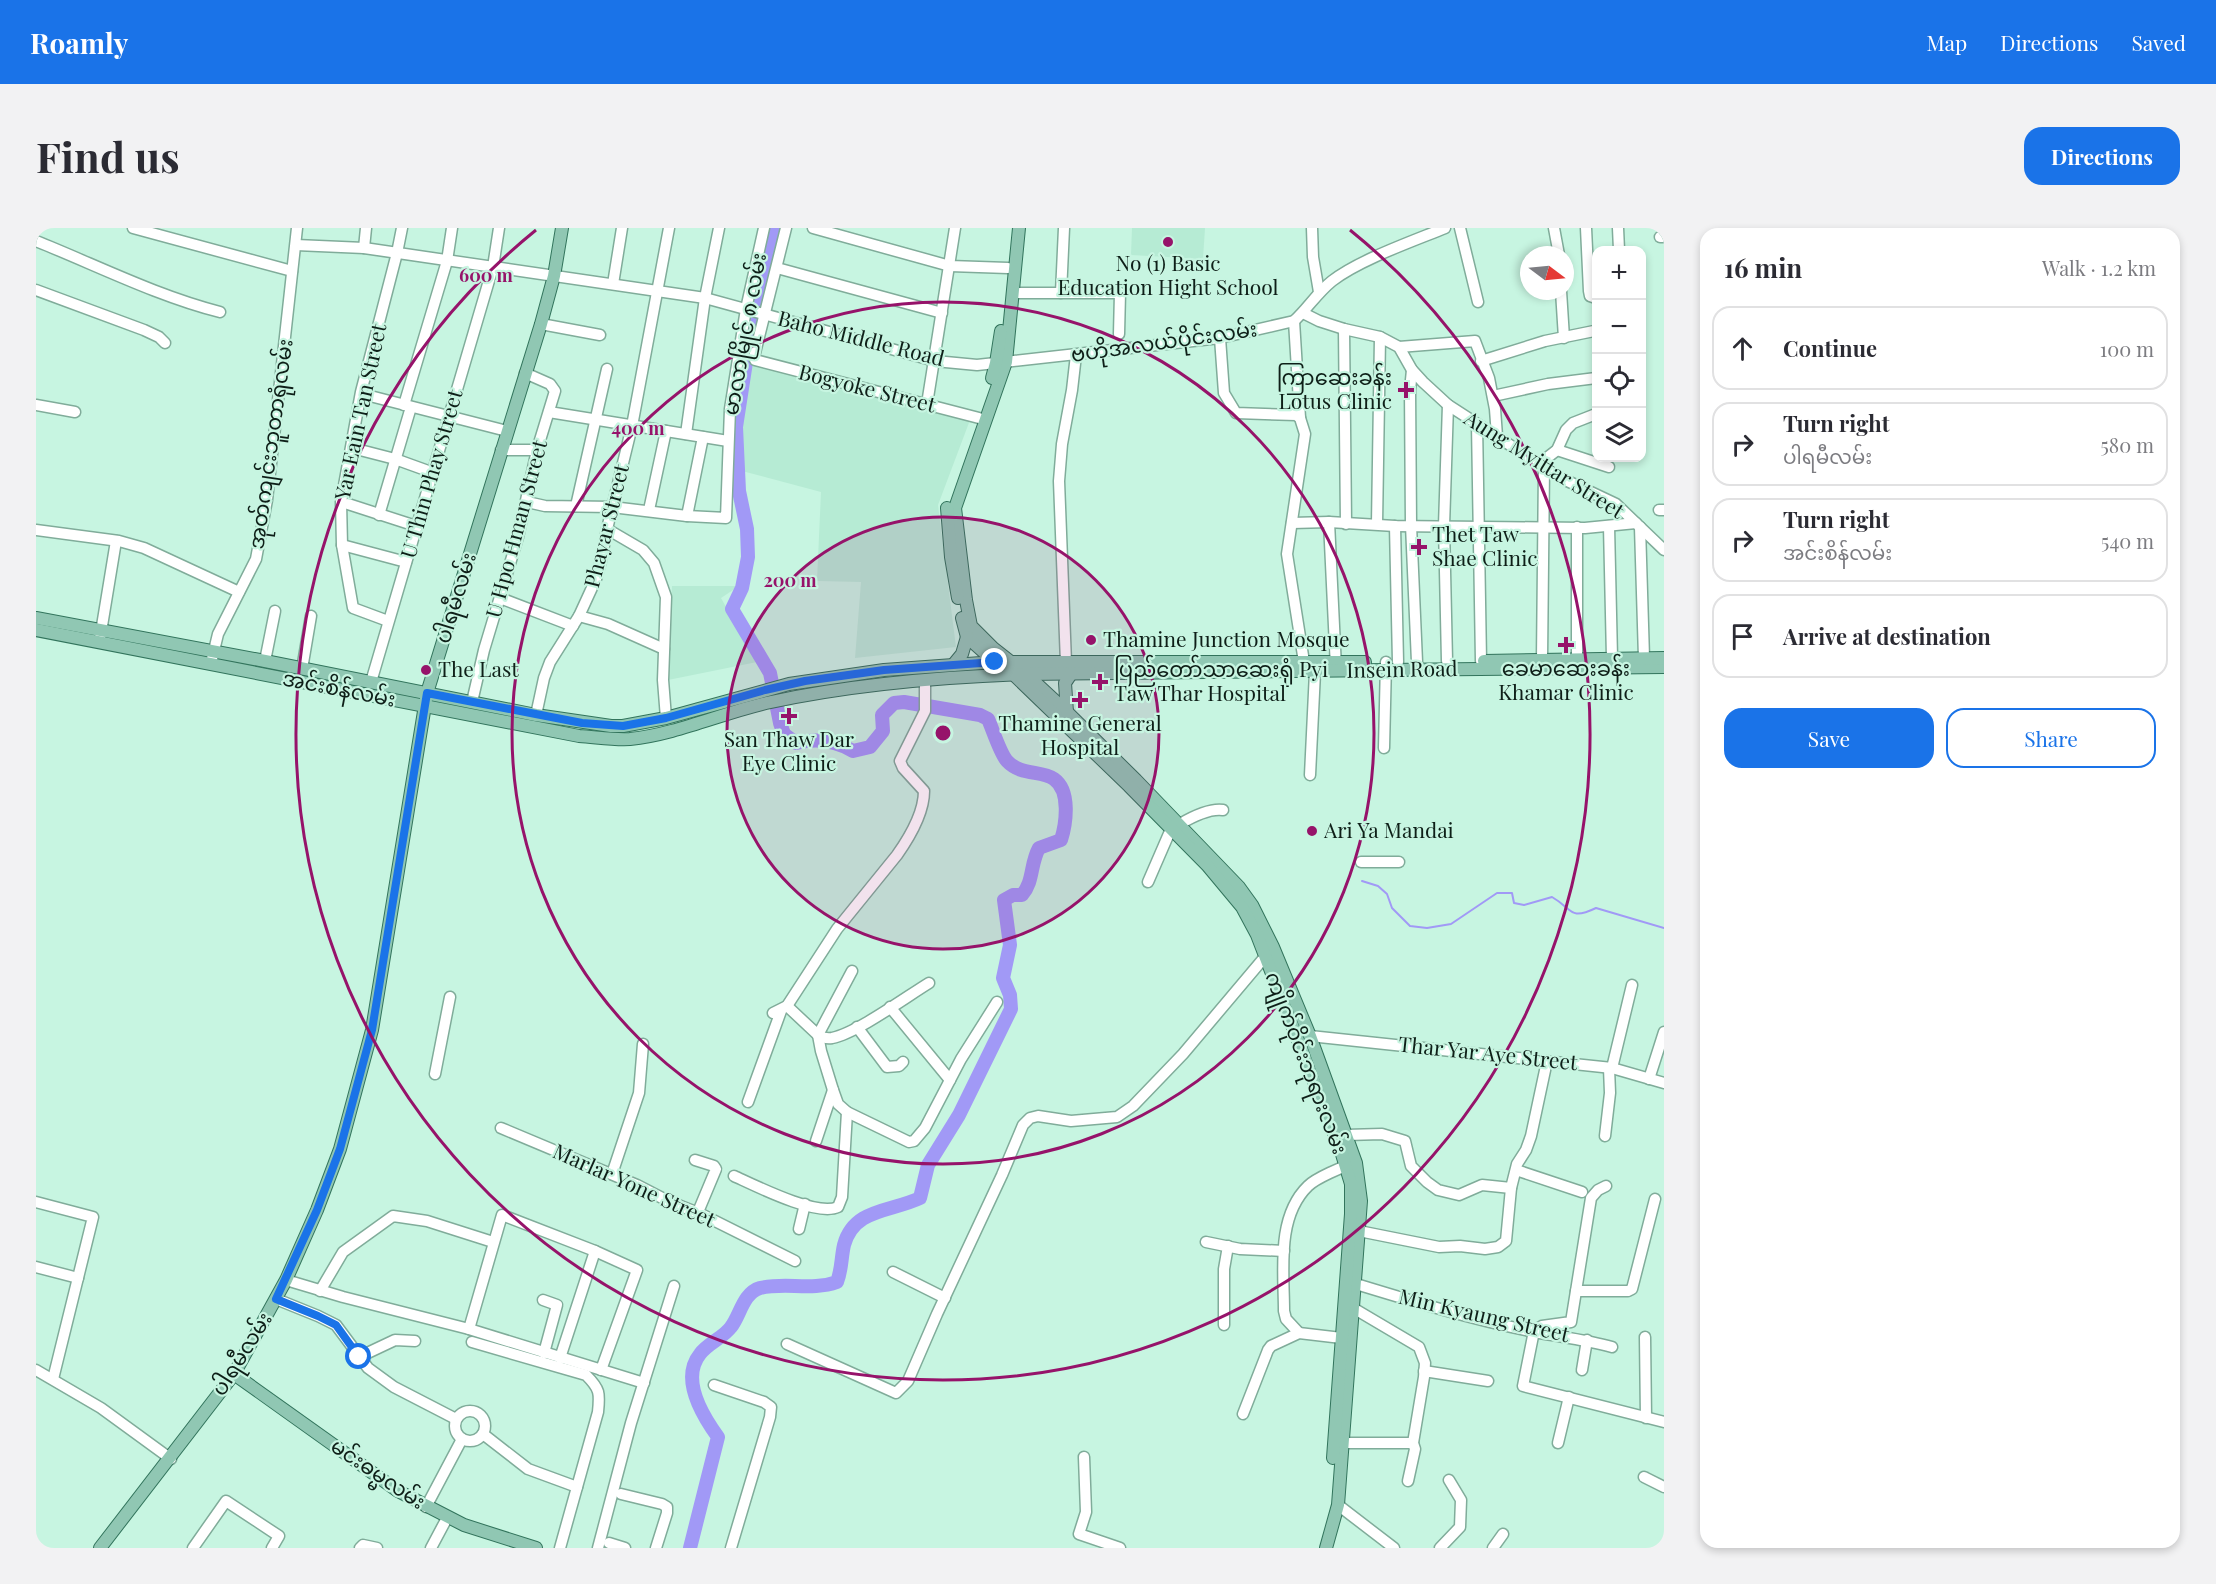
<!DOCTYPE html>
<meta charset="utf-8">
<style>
:root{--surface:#fff;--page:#f2f2f3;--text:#2b2b33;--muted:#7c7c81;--line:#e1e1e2;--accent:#1a73e8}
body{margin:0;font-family:"Playfair Display","Noto Sans Myanmar",serif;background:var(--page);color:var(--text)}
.controls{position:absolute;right:18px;top:18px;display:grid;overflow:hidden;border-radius:12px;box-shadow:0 3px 9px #0003}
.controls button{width:54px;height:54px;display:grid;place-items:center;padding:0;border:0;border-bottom:2px solid var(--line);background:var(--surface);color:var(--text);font:30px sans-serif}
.compass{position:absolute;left:1484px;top:18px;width:54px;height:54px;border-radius:50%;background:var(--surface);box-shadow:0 3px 9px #0003;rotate:106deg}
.stop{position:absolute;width:18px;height:18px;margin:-14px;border:4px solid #1a73e8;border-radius:50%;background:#fff}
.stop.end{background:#1a73e8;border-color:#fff;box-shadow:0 2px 6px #0008}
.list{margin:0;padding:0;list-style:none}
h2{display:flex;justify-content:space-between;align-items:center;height:78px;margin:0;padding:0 24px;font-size:26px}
h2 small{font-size:20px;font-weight:400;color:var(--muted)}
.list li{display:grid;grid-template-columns:39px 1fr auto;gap:18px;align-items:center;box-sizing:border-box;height:84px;margin:0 12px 12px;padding:0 12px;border:2px solid var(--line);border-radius:18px}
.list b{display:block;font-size:22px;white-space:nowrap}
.list p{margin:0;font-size:20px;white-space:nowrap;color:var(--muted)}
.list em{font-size:20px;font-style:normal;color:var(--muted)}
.actions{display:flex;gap:12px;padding:18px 24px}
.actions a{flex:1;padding:14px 0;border:2px solid var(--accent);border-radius:18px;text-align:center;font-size:21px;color:var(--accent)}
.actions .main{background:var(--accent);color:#fff}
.icon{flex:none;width:33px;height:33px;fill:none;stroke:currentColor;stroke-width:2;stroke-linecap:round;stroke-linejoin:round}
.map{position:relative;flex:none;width:1628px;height:1320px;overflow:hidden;border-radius:18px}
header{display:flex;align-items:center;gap:36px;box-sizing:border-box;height:84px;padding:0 30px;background:var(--accent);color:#fff}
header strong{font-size:28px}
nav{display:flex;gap:33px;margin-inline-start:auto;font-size:21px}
.intro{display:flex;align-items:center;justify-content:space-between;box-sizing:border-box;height:144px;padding:0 36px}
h1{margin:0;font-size:42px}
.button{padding:15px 27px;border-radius:18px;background:var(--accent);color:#fff;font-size:21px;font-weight:700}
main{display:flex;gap:36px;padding:0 36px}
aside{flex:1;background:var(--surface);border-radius:18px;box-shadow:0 3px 9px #0003}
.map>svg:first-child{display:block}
.built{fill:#b6ebd4}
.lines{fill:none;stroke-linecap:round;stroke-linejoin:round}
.stream{stroke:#a199f6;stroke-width:2}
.river{stroke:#a199f6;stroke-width:14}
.minor-casing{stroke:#80ac9a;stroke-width:13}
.major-casing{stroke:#32745c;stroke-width:14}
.minor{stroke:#fff;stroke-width:10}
.major{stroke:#90c7b3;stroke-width:12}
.route{stroke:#1a73e8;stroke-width:8}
.ring{fill:none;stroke:#96136a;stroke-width:3}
.poi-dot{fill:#96136a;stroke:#c7f5e1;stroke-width:2}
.labels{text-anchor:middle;stroke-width:4.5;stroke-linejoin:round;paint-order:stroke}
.poi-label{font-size:21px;fill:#0e1f18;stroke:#c7f5e1;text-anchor:start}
.street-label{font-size:21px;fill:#0e1f18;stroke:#c7f5e1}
.centre{fill:#96136a;stroke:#c7f5e1;stroke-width:3}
.ring-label{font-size:18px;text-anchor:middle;font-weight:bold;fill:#96136a;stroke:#c7f5e1;stroke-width:4.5;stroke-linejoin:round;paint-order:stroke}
</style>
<header>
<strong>Roamly</strong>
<nav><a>Map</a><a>Directions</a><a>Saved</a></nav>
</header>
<div class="intro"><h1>Find us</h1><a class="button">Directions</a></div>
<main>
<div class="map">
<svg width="1628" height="1320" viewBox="0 0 1628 1320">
<rect width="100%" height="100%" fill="#c7f5e1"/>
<g class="built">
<polygon points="1096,0 1169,0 1167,31 1095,27"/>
<polygon points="713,135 934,192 902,277 920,419 819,430 825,354 781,353 785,264 706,243 705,201"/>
<polygon points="636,358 703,358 685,370 721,434 632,452"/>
</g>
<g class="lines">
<path class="stream" d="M1326,653L1342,658L1351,666L1356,680L1374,698L1391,700L1415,696L1461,665H1476L1478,675L1488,677L1516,669C1537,681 1533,693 1560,680L1628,700"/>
<path class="river" d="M654,1320L682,1209C666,1187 644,1151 664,1126C672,1115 687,1110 695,1099C704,1088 707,1065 724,1060C749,1054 776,1063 801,1054C806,1041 805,1030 808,1017C818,980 855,984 884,970L892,937L923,887L975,781L974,767L967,750L974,717L968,672L977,667H986C998,653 994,636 1003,620L1025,612C1030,596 1035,563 1018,551C1005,542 985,548 971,533C964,525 957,502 952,491L944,487L868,474L858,475L846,487L847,503L834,519L817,523C799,512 780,510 760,515L748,506L744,495L734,445L696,381L706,360L712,329L711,301L703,263L700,199L715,102L739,0"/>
<defs>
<g id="minor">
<polyline points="97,0 256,43"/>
<polyline points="750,0 718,129 719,132 943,190"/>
<polyline points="777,0 914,38 972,40"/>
<polyline points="1276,0 1277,29 1283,64"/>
<polyline points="1424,0 1442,74"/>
<polyline points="1518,0 1523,27"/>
<polyline points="1550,0 1553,63 1554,68 1560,70"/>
<polyline points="1582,0 1583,22"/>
<polyline points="1624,9 1628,9"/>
<path d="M0,13C60,37 121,68 184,84"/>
<path d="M260,17L328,20L669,70L899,133L941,137L1184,110L1258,93C1272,80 1281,65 1296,53C1323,32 1377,13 1409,0"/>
<polyline points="328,20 330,0"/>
<polyline points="741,40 906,85"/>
<polyline points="577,56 586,0"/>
<polyline points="0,62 108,102 123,109 129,115"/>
<polyline points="1525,63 1528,110"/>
<polyline points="978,65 1084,65 1083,106"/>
<polyline points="1025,65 1028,0"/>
<polyline points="1267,85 1283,93 1308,101 1344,109 1363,119 1376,142 1387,154 1412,177 1525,250 1580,276 1628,322"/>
<polyline points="1258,93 1264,190"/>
<polyline points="505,96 564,107"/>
<polyline points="1308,101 1310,296"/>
<polyline points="1184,110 1188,165 1200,185 1260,187 1264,190 1269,206 1251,326 1268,434"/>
<polyline points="1363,119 1439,113 1453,150 1459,181 1461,208"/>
<polyline points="1445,133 1509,113 1558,103"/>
<polyline points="1376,142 1374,162 1375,297 1381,434"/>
<polyline points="1457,168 1512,156 1560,150"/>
<polyline points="338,169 471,203"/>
<polyline points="891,176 919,0"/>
<polyline points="0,177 39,184"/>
<polyline points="368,177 411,33 416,0"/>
<polyline points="513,184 692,213"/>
<polyline points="1441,196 1445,433"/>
<polyline points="650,206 669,70 683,0"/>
<polyline points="324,222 359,231 395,244"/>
<polyline points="465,222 501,222"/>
<polyline points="1521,222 1573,239"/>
<polyline points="1503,236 1521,222 1530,202 1537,195 1560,186"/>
<polyline points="491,274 509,278 576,279 651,288 690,290 694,181 710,81 728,0"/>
<polyline points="312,276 380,298"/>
<polyline points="540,278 571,141"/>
<polyline points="613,282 630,203"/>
<polyline points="1623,282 1628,282"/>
<polyline points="343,287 375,179"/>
<polyline points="651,288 667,209"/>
<polyline points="1293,294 1300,440"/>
<polyline points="1256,295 1293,294 1359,298 1549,300 1600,295"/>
<polyline points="1341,296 1344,109"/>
<polyline points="1359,298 1362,434"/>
<polyline points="1573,298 1576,430"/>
<polyline points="1541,299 1541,440"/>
<polyline points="1604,299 1608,430"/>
<polyline points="571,301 607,322 618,335 630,369 627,452 630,490"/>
<polyline points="0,302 83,313 108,320 203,364"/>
<polyline points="306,317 370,334"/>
<polyline points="464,370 537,398"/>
<polyline points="543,388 572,396 628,421"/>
<polyline points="352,393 317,380 306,317 305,274 325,164 361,25 366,0"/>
<polyline points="64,410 80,313"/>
<polyline points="176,431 182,406 220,331 231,272 261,0"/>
<polyline points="1506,431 1508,239"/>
<polyline points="229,433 239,383"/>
<polyline points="1411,433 1408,298 1412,177"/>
<polyline points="1030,435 1023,253 1026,216 1036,162 1040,127"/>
<polyline points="266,441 275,388"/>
<polyline points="335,454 457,39 463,0"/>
<polyline points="436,474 448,422 482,309 501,222 519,163 514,156 489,145"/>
<polyline points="500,487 508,450 514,434 543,388 560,351 565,333 571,301 596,198 633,0"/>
<polyline points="1348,520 1350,434"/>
<polyline points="1274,547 1279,444"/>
<path d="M1144,596C1156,589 1173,580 1187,582"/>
<polyline points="1325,634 1363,634"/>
<polyline points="1112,654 1135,601"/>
<polyline points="816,743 782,807 785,823 797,862 802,876 811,884 873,914 878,913 889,900 925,831 961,774"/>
<path d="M751,778L782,807C787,810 790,811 796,810C821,805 870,769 893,755"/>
<polyline points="854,779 914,852"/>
<path d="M737,785L751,778L801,701L861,627C873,610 888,584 888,563L867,540L864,533L889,483V452"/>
<polyline points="821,799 851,839 863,838 867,834"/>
<polyline points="1274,808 1576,840 1628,855"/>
<polyline points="1576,840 1596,757"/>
<polyline points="399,846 414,769"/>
<polyline points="1613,851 1628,804"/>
<polyline points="712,874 745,783"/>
<polyline points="465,900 601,957 632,973 665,986 759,1033"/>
<polyline points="1310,907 1346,906 1369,913 1375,938 1391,954 1402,962 1423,967 1446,957 1475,960"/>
<polyline points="1569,908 1574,865 1573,840"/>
<polyline points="780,913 797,862"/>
<polyline points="659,932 678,938 680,941 662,984"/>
<polyline points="1480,942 1546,964"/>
<polyline points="576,946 603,865 607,816"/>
<path d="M698,948C720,958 781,989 802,979L806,969L811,884"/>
<polyline points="1570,958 1562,962 1555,970 1540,1063 1592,1063 1596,1061 1619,971"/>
<polyline points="0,974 57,989 17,1151"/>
<polyline points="763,1001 769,976"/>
<polyline points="1323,1003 1403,1019 1424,1018 1449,1021 1462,1019 1470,1013 1475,960 1481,936 1490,922 1495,908 1511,833"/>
<polyline points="1170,1014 1204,1021 1248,1023"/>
<polyline points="0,1039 42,1050"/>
<polyline points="857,1044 909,1070"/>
<polyline points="250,1052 307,1069 433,1101 608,1155"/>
<path d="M1320,1056C1379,1074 1438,1092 1499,1104C1525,1109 1550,1112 1576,1119"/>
<polyline points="284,1063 307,1024 357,988 391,993 457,1014"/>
<polyline points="1540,1063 1535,1094 1506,1098 1498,1103 1487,1158 1628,1194"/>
<polyline points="240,1071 282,1088 300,1097 332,1140 358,1159 420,1191"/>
<polyline points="507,1072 521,1077 508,1125"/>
<polyline points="1317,1080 1383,1119 1389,1135 1388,1149 1377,1215 1379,1221 1372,1253"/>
<polyline points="1188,1097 1188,1041 1192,1018"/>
<polyline points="433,1101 466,987 559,1023 601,1042 565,1142"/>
<path d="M1263,1105L1250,1091L1248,1083C1248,1043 1240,989 1272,958C1280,950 1306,939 1318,935"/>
<polyline points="1609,1109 1610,1190"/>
<path d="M436,1114L550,1147C564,1161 564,1165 562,1184L524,1320"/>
<polyline points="751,1116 860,1165 872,1153 901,1086 966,947 987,897 994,890 1002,888 1035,893 1081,889 1097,878 1147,826 1233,724"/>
<polyline points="323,1129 359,1112 379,1113"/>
<polyline points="524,1130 559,1023"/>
<polyline points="0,1142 65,1180 135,1231"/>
<polyline points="1546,1142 1551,1112"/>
<polyline points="1388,1143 1452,1153"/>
<polyline points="678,1157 728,1174 735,1179 734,1189 695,1320"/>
<circle cx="434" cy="1198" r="15"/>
<polyline points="1207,1186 1232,1122 1235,1118 1263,1105 1314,1111"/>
<polyline points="447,1206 492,1241 541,1259"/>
<polyline points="1306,1215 1377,1215"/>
<polyline points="1522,1215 1533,1169"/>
<polyline points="1048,1229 1050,1284 1043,1306 1084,1320"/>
<polyline points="1608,1249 1628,1259"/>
<polyline points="585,1266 626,1276 631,1279 631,1285 620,1320"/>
<polyline points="1302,1277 1358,1320"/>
<polyline points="390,1279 426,1211"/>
<polyline points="573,1315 589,1320"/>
<polyline points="157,1320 190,1273 243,1308 236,1320"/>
<polyline points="324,1320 327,1317 341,1320"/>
<polyline points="395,1320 411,1290"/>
<polyline points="562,1320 595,1195 638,1058"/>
<polyline points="1404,1320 1424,1299 1425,1272 1413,1252"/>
<polyline points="1457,1320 1467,1306"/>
</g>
<g id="major">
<polyline points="983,0 970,134 919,280 930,372 935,398 957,420 990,446 1031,484 1100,552 1203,659 1216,677 1237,719 1274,808 1320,935 1325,973 1302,1277 1290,1320"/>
<polyline points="956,150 960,135 965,103"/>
<polyline points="911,280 915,329 922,370"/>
<polyline points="0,390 229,433 500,487 575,498 587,498 630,490 753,456 848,442 959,434 1329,434"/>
<polyline points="926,390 931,409 959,434 977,446 1093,558 1171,637 1206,679 1221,707 1305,923 1315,956 1315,986 1297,1230"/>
<path d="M0,402L543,508C560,509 577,512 594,511C642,506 688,484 735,474C819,456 904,449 990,446L1628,439"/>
<polyline points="1448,433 1628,430"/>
<polyline points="917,437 926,426 931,409"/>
<polyline points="1031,484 1029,455 1035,446"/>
<polyline points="198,1146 362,1263 428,1297 500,1320"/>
<polyline points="64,1320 198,1146 250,1052 281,982 304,921 336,802 391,465 505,96 518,48 526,0"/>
</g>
</defs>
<use href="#minor" class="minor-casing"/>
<use href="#major" class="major-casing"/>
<use href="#minor" class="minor"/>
<use href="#major" class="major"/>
</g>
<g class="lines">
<polyline class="route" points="323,1129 300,1097 282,1088 240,1071 281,982 304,921 336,802 391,465 546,495 587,498 630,490 729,462 769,453 848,442 959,434"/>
</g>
<circle cx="907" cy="505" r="216" fill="#96136a" fill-opacity=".12"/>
<g class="ring">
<circle cx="907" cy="505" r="216"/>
<circle cx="907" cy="505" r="431"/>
<path d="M1314 2A647 647 0 1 1 500 2"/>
</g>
<g class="poi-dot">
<circle cx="1132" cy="14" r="6"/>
<path d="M1367 153h6v6h6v6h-6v6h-6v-6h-6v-6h6z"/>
<path d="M1380 310h6v6h6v6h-6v6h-6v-6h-6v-6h6z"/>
<circle cx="1055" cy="412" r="6"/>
<path d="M1527 408h6v6h6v6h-6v6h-6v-6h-6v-6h6z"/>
<circle cx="390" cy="442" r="6"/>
<path d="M1061 445h6v6h6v6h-6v6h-6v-6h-6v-6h6z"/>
<path d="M1041 463h6v6h6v6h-6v6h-6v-6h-6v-6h6z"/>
<path d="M750 479h6v6h6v6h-6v6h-6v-6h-6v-6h6z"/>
<circle cx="1276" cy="603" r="6"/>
</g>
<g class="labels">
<g class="poi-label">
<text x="1132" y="43" text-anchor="middle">No (1) Basic<tspan x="1132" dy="24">Education Hight School</tspan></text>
<text x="1356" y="157" text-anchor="end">ကြာဆေးခန်း<tspan x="1356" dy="24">Lotus Clinic</tspan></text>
<text x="1396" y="314">Thet Taw<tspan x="1396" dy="24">Shae Clinic</tspan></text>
<text x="1067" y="419">Thamine Junction Mosque</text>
<text x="1530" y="448" text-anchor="middle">ခေမာဆေးခန်း<tspan x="1530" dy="24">Khamar Clinic</tspan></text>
<text x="402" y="449">The Last</text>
<text x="1078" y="449">ပြည်တော်သာဆေးရုံ Pyi<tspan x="1078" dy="24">Taw Thar Hospital</tspan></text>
<text x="1044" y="503" text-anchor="middle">Thamine General<tspan x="1044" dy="24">Hospital</tspan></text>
<text x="753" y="519" text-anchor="middle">San Thaw Dar<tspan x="753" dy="24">Eye Clinic</tspan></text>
<text x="1288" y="610">Ari Ya Mandai</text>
</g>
<g class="street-label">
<text transform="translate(709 106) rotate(-80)" y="7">မာလာမြိုင် ၈ လမ်း</text>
<text transform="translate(825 111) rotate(14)" y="7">Baho Middle Road</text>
<text transform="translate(1128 114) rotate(-8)" y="7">ဗဟိုအလယ်ပိုင်းလမ်း</text>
<text transform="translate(831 161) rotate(14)" y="7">Bogyoke Street</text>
<text transform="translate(325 184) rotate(-78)" y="7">Yar Eain Tan Street</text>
<text transform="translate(235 216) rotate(-82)" y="7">အုတ်ကျင်းဘူတာရုံလမ်း</text>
<text transform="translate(1508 237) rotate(32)" y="7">Aung Myittar Street</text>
<text transform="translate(396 246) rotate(-74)" y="7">U Thin Phay Street</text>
<text transform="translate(571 298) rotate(-76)" y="7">Phayar Street</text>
<text transform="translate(481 301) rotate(-75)" y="7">U Hpo Hman Street</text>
<text transform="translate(420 370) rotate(-73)" y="7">ပါရမီလမ်း</text>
<text transform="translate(1366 442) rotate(-1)" y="7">Insein Road</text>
<text transform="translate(303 461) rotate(11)" y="7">အင်းစိန်လမ်း</text>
<text transform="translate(1452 826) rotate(6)" y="7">Thar Yar Aye Street</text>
<text transform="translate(1270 835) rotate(69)" y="7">ကျိုက်ဝိုင်းဘုရားလမ်း</text>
<text transform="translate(598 958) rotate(24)" y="7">Marlar Yone Street</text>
<text transform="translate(1448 1088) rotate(13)" y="7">Min Kyaung Street</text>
<text transform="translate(206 1126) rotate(-58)" y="7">ပါရမီလမ်း</text>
<text transform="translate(342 1246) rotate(34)" y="7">မင်းဓမ္မလမ်း</text>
</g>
</g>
<circle cx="907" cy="505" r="9" class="centre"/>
<g class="ring-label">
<text x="450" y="54">600 m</text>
<text x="602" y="207">400 m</text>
<text x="754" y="359">200 m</text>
</g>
</svg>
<div class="controls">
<button>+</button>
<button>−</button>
<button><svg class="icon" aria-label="locate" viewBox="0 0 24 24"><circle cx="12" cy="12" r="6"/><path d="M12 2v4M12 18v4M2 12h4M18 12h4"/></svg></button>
<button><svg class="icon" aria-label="layers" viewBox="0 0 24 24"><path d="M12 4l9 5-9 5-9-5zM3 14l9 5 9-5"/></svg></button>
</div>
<svg class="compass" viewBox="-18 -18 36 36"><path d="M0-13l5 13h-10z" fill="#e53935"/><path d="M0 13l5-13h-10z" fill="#7c7c81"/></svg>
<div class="stop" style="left:323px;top:1129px"></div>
<div class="stop end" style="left:959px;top:434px"></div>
</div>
<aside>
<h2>16 min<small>Walk · 1.2 km</small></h2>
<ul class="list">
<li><svg class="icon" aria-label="ahead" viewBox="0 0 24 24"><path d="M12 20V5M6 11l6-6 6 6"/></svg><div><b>Continue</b></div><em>100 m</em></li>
<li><svg class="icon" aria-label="right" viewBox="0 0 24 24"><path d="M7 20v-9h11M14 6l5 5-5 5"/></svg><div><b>Turn right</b><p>ပါရမီလမ်း</p></div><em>580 m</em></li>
<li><svg class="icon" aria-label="right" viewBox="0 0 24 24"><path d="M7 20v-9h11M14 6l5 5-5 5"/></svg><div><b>Turn right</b><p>အင်းစိန်လမ်း</p></div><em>540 m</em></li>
<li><svg class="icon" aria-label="arrive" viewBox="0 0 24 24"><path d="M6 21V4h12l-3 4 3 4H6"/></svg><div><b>Arrive at destination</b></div></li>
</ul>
<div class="actions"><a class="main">Save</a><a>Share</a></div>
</aside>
</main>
